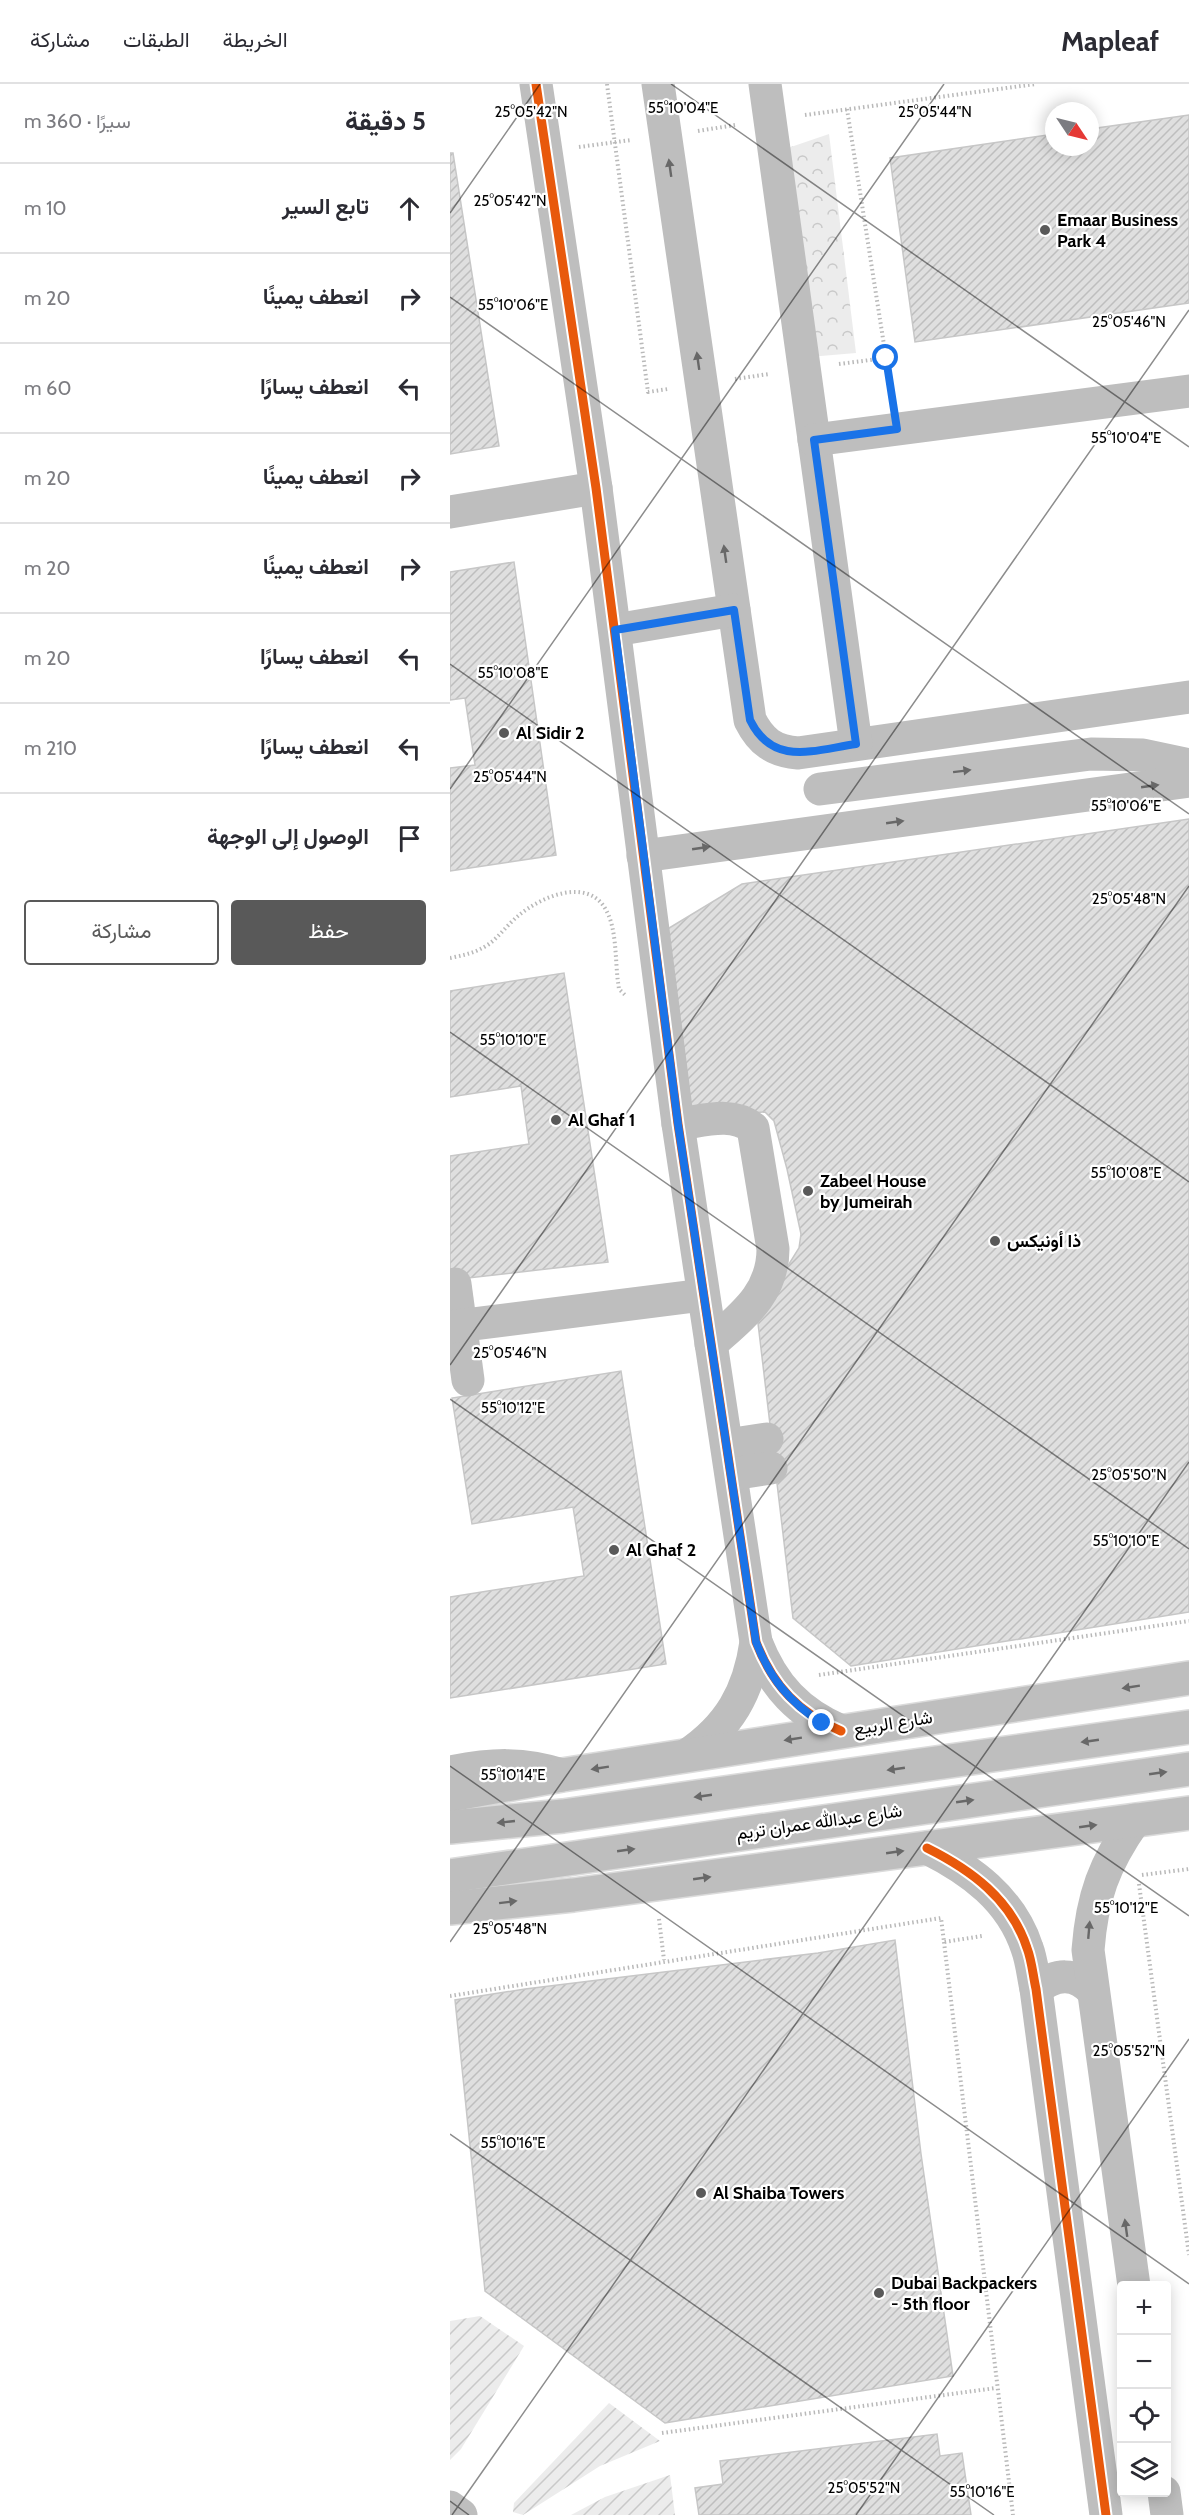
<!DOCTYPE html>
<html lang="ar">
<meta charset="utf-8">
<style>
:root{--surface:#fff;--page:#f2f2f3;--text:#2b2b33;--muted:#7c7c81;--line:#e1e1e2;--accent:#595959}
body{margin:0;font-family:Cabin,Vazirmatn,sans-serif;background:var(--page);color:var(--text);direction:rtl}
.controls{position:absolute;right:18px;bottom:18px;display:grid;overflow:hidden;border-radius:6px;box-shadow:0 3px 15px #0003}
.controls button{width:54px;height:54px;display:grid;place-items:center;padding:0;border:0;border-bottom:2px solid var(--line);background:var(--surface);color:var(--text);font:30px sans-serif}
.compass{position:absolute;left:595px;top:18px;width:54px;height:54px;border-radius:50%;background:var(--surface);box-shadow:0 3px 15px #0003;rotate:125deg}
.stop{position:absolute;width:18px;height:18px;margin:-14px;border:4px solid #1a73e8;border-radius:50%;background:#fff}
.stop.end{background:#1a73e8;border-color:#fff;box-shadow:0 2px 6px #0008}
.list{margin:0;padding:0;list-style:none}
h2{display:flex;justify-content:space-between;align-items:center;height:78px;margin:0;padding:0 24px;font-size:26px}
h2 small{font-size:20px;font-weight:400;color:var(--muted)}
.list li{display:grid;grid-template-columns:39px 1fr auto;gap:18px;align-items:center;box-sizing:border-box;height:90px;padding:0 24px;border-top:2px solid var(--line)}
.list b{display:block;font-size:22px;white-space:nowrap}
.list em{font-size:20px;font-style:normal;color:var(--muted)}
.actions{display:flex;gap:12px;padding:18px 24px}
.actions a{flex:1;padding:14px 0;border:2px solid var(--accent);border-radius:6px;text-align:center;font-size:21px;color:var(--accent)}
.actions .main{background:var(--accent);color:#fff}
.icon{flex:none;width:33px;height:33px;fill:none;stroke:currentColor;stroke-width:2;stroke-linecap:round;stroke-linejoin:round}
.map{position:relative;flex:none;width:739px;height:2431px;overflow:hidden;direction:ltr}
header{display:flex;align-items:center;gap:36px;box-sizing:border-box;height:84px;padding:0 30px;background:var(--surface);border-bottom:2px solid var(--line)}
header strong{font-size:28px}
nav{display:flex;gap:33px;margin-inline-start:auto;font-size:21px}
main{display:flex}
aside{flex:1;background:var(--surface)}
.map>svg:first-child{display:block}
.park{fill:url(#park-crowns)}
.garden{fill:url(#garden-furrows)}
.building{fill:url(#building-hatch);stroke:#c7c7c7;stroke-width:1.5}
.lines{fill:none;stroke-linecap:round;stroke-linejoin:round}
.major-casing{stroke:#dbdbdb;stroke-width:36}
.path{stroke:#b9b9b9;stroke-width:4;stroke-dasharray:1.5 3;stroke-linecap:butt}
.minor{stroke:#bebebe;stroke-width:33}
.major{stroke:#bebebe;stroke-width:33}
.cycleway-casing{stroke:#fff;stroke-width:13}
.cycleway{stroke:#e8590c;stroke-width:9}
.oneway{fill:#686868}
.route{stroke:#1a73e8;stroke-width:8}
.ticks{fill:none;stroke:#000;stroke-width:1.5;stroke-opacity:0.45}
.poi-dot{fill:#595959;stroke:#fff;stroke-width:2}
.labels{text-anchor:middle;stroke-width:4.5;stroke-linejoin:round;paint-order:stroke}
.poi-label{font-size:18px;font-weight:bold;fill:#000;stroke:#fff;text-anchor:start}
.street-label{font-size:18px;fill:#000;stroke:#fff}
.ticks-label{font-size:15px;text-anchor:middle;fill:#000;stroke:#fff;stroke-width:4.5;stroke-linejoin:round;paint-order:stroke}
</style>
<header>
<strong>Mapleaf</strong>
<nav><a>الخريطة</a><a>الطبقات</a><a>مشاركة</a></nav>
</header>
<main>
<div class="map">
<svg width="739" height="2431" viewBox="0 0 739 2431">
<defs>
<pattern id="park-crowns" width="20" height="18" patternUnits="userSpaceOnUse" patternTransform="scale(1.5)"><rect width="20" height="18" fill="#ececec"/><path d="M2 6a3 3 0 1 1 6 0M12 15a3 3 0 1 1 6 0" fill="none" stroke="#c9c9c9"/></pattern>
<pattern id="garden-furrows" width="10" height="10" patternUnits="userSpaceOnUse" patternTransform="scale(1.5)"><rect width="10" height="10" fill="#ececec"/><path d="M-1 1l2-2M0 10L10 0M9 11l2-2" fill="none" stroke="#c9c9c9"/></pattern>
<pattern id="building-hatch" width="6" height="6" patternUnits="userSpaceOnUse" patternTransform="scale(1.5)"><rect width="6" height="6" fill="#dfdfdf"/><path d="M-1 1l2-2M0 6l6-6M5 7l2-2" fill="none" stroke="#bebebe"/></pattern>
</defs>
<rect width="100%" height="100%" fill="#fff"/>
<polygon class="park" points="379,50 406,269 359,273 335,65"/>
<g class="garden">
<polygon points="30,2232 74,2262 11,2365 0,2376 0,2237"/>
<polygon points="159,2319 210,2357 150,2382 73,2431 63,2428 64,2419"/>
<polygon points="220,2391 225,2431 121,2431 155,2413"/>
</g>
<g class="building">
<polygon points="739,31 739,219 465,258 440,74 604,50 604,63 640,63 640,45"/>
<polygon points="0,69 3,69 49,362 0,370"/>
<polygon points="64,478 106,771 0,787 0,684 25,681 15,614 0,616 0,488"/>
<polygon points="739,735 739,1528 401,1582 343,1534 307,1231 349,1164 351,1150 337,1085 324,1037 315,1028 235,1033 206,852 292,800"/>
<polygon points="114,889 158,1178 0,1196 0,1072 79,1060 71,1002 0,1013 0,907"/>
<polygon points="171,1287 216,1580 0,1614 0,1513 134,1492 123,1423 22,1440 2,1314"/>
<polygon points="445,1856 471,2070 503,2292 215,2339 35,2207 5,1916 75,1905 368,1869"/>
<polygon points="487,2350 490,2372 512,2369 521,2431 249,2431 245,2404 273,2400 270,2377"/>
</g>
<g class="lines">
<defs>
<g id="major">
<polyline points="0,1711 112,1691 739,1594"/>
<polyline points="0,1743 113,1732 739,1643"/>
<polyline points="0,1792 739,1685"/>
<polyline points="0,1824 123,1811 739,1729"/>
</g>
</defs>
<use href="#major" class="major-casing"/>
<g class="path">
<polyline points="157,0 198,308 218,305"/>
<polyline points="397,25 442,312"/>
<polyline points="355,31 586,0"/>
<polyline points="248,47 285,41"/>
<polyline points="129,63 181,56"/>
<polyline points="389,280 436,274"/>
<polyline points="285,295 319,290"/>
<path d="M0,874C14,871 26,869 39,860C49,853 58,840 68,832C90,813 138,792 156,826C167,845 165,876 168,898L169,905L175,911"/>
<polyline points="369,1591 739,1537"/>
<polyline points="692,1791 739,1785"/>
<polyline points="689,1800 739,2171"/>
<polyline points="209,1835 214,1876"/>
<polyline points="494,1858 563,2431"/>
<polyline points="0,1912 491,1834 494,1858 532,1852"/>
<polyline points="212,2349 546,2304"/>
</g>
<g class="minor">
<path d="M86,0L146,404L228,1040L306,1558C323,1602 349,1629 391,1647"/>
<path d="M208,0L300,636C311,658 324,667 348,669L739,613"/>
<polyline points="315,0 406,660"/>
<polyline points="364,356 739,307"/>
<polyline points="0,428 146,404"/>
<polyline points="165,546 284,526"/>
<polyline points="370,705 641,670 693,671 739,681"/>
<polyline points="193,772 739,697"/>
<path d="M228,1040C253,1037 282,1027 303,1044L323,1165C323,1210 292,1232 261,1260"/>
<polyline points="5,1200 18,1296"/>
<polyline points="0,1243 253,1211"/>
<polyline points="277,1361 317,1355"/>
<polyline points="282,1390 321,1384"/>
<path d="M237,1671C279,1643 299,1608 306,1558"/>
<path d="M0,1688C40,1680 73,1678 112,1691"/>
<path d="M477,1764C521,1786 561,1815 577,1864C582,1877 583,1892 586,1905L656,2431"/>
<path d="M586,1905C606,1889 625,1888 643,1907"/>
<path d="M684,2202L638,1866C642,1813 654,1780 685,1736"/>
<polyline points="714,2408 717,2431"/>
<polyline points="0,2423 11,2431"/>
</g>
<use href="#major" class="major"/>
<defs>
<g id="cycleway">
<path d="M86,0L146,404L228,1040L306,1558C323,1602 349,1629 391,1647"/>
<path d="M477,1764C521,1786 561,1815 577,1864C582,1877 583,1892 586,1905L656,2431"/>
</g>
</defs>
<use href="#cycleway" class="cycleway-casing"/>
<use href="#cycleway" class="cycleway"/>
</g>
<defs><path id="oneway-solid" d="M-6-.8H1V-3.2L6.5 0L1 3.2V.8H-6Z" transform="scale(1.5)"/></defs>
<g class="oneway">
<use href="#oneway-solid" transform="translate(220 84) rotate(-98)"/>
<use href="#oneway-solid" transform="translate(248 277) rotate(-98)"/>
<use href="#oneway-solid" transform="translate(275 470) rotate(-98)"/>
<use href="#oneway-solid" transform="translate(512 687) rotate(-7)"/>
<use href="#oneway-solid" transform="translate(700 702) rotate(-8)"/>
<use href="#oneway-solid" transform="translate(445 738) rotate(-8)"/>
<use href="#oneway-solid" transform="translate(251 764) rotate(-8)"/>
<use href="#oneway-solid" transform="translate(681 1603) rotate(171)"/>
<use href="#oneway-solid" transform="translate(343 1655) rotate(171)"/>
<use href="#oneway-solid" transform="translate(640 1657) rotate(172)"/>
<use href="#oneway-solid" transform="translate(150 1684) rotate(171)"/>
<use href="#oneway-solid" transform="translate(446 1685) rotate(172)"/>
<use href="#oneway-solid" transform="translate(708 1689) rotate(-8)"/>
<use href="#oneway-solid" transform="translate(253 1712) rotate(172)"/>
<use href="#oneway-solid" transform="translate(515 1717) rotate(-8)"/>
<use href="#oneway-solid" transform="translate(56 1738) rotate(174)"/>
<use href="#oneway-solid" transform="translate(638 1742) rotate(-8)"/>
<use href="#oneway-solid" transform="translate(176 1766) rotate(-8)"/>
<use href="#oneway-solid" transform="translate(445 1768) rotate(-8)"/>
<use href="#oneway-solid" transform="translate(252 1794) rotate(-8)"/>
<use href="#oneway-solid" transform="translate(58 1818) rotate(-7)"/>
<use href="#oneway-solid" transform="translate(639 1846) rotate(-85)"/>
<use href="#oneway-solid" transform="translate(676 2144) rotate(-98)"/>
</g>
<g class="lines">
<path class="route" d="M372,1639C339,1618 320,1594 306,1558L228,1040L165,546L284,526L300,636C323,683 364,666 406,660L364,356L447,345L436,274"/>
</g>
<path class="ticks" d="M221,0L739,363M0,129L90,0M0,213L739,730M0,580L739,1098M0,705L494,0M0,948L739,1465M0,1281L739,226M0,1315L739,1832M0,1682L739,2200M0,1858L739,802M0,2050L544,2431M0,2417L19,2431M2,2431L739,1378M406,2431L739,1955"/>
<g class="poi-dot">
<circle cx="595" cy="146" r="6"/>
<circle cx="54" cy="649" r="6"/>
<circle cx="106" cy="1036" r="6"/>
<circle cx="358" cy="1107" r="6"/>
<circle cx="545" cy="1157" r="6"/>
<circle cx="164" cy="1466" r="6"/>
<circle cx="251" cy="2109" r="6"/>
<circle cx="429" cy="2209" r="6"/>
</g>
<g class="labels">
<g class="poi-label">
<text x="607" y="142">Emaar Business<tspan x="607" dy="21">Park 4</tspan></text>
<text x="66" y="655">Al Sidir 2</text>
<text x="118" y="1042">Al Ghaf 1</text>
<text x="370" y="1103">Zabeel House<tspan x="370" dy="21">by Jumeirah</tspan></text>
<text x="557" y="1163">ذا أونيكس</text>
<text x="176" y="1472">Al Ghaf 2</text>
<text x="263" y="2115">Al Shaiba Towers</text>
<text x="441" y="2205">Dubai Backpackers<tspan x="441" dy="21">- 5th floor</tspan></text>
</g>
<g class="street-label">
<text transform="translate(443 1639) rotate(-9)" y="6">شارع الربيع</text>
<text transform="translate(369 1738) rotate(-8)" y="6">شارع عبدالله عمران تريم</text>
</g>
</g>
<g class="ticks-label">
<text x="233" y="29">55°10'04"E</text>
<text x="81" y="33">25°05'42"N</text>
<text x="485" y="33">25°05'44"N</text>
<text x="60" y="122">25°05'42"N</text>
<text x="63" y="226">55°10'06"E</text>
<text x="679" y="243">25°05'46"N</text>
<text x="676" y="359">55°10'04"E</text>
<text x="63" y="594">55°10'08"E</text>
<text x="60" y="698">25°05'44"N</text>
<text x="676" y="727">55°10'06"E</text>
<text x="679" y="820">25°05'48"N</text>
<text x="63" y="961">55°10'10"E</text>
<text x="676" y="1094">55°10'08"E</text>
<text x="60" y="1274">25°05'46"N</text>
<text x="63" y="1329">55°10'12"E</text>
<text x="679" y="1396">25°05'50"N</text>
<text x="676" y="1462">55°10'10"E</text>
<text x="63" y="1696">55°10'14"E</text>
<text x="676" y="1829">55°10'12"E</text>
<text x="60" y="1850">25°05'48"N</text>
<text x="679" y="1972">25°05'52"N</text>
<text x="63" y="2064">55°10'16"E</text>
<text x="414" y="2409">25°05'52"N</text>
<text x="532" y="2413">55°10'16"E</text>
</g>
</svg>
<div class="controls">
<button>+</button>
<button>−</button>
<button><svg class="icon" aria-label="locate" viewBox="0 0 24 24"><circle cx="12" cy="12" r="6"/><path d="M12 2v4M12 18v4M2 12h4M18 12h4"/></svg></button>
<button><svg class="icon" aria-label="layers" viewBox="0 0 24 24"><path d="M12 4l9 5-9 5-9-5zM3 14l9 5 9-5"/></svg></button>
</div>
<svg class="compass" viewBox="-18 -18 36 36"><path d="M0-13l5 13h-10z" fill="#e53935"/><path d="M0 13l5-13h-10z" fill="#7c7c81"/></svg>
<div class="stop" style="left:436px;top:274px"></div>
<div class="stop end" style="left:372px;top:1639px"></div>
</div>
<aside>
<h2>5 دقيقة<small>سيرًا · 360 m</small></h2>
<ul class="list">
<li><svg class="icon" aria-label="ahead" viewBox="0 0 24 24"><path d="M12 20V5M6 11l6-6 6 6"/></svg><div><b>تابع السير</b></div><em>10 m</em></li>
<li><svg class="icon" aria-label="right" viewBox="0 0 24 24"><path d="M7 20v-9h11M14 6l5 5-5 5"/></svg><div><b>انعطف يمينًا</b></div><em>20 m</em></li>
<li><svg class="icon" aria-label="left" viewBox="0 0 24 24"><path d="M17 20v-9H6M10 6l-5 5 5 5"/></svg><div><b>انعطف يسارًا</b></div><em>60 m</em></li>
<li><svg class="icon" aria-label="right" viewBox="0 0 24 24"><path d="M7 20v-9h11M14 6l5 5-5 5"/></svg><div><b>انعطف يمينًا</b></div><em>20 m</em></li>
<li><svg class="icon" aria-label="right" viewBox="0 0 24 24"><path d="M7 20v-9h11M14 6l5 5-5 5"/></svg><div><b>انعطف يمينًا</b></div><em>20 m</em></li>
<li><svg class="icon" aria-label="left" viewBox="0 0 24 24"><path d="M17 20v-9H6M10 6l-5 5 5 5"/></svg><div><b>انعطف يسارًا</b></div><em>20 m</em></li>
<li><svg class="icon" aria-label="left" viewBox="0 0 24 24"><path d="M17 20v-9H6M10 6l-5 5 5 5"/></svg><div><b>انعطف يسارًا</b></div><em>210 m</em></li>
<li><svg class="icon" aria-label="arrive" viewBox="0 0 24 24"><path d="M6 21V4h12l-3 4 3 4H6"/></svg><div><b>الوصول إلى الوجهة</b></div></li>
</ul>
<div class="actions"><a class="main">حفظ</a><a>مشاركة</a></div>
</aside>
</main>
